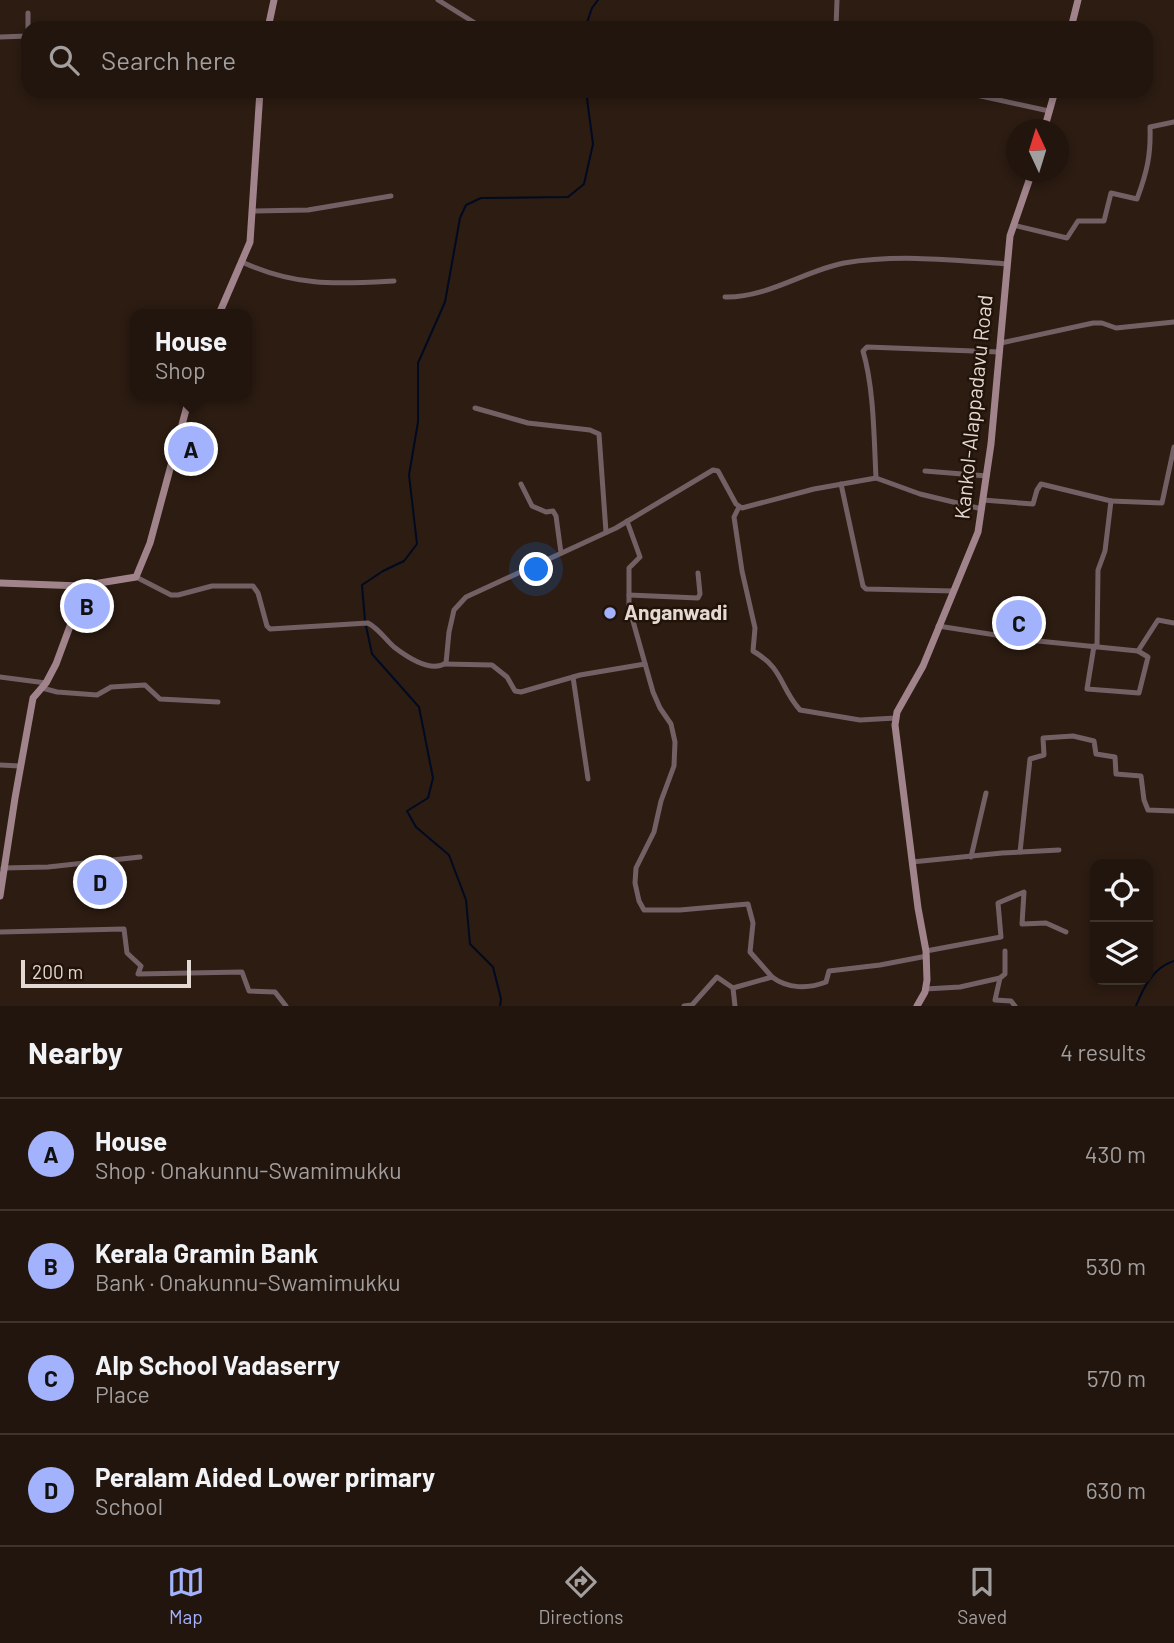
<!DOCTYPE html>
<meta charset="utf-8">
<style>
:root{--surface:#21150e;--page:#2d221c;--text:#f1f3f6;--muted:#a29f9e;--line:#3e342e;--accent:#a3b2fd}
body{margin:0;font-family:Barlow,sans-serif;background:var(--page);color:var(--text)}
.controls{position:absolute;right:21px;bottom:21px;display:grid;overflow:hidden;border-radius:14px;box-shadow:0 4px 10px #0003}
.controls button{width:63px;height:63px;display:grid;place-items:center;padding:0;border:0;border-bottom:2px solid var(--line);background:var(--surface);color:var(--text);font:35px sans-serif}
.compass{position:absolute;left:1006px;top:119px;width:63px;height:63px;border-radius:50%;background:var(--surface);box-shadow:0 4px 10px #0003;rotate:356deg}
.scale{position:absolute;left:21px;bottom:18px;width:170px;box-sizing:border-box;padding-left:7px;border:4px solid #e3d8d2;border-top:0;font-size:19px;line-height:24px;white-space:nowrap;color:#e3d8d2;-webkit-text-stroke:5px #221309;paint-order:stroke}
.you{position:absolute;left:537px;top:570px;width:24px;height:24px;margin:-18px;border:5px solid #fff;border-radius:50%;background:#1a73e8;box-shadow:0 0 0 10px #1a73e833}
.badge{display:grid;place-items:center;width:46px;height:46px;border-radius:50%;background:var(--accent);color:#111;font-size:23px;font-weight:700}
.pin{position:absolute;translate:-50% -50%;border:4px solid #fff;box-shadow:0 2px 7px #0006}
.popup{position:absolute;left:130px;top:309px;width:122px;height:91px;box-sizing:border-box;display:grid;place-content:center;border-radius:14px;background:var(--surface);filter:drop-shadow(0 2px 5px #0005);font-size:23px;white-space:nowrap;color:var(--muted)}
.popup b{font-size:26px;color:var(--text)}
.popup::after{content:'';position:absolute;left:50%;top:100%;margin-left:-14px;border:14px solid transparent;border-top-color:var(--surface)}
.list{margin:0;padding:0;list-style:none}
h2{display:flex;justify-content:space-between;align-items:center;height:91px;margin:0;padding:0 28px;font-size:30px}
h2 small{font-size:23px;font-weight:400;color:var(--muted)}
.list li{display:grid;grid-template-columns:46px 1fr auto;gap:21px;align-items:center;box-sizing:border-box;height:112px;padding:0 28px;border-top:2px solid var(--line)}
.list b{display:block;font-size:26px;white-space:nowrap}
.list p{margin:0;font-size:23px;white-space:nowrap;color:var(--muted)}
.list em{font-size:23px;font-style:normal;color:var(--muted)}
.icon{flex:none;width:38px;height:38px;fill:none;stroke:currentColor;stroke-width:2;stroke-linecap:round;stroke-linejoin:round}
.map{position:relative;flex:none;width:1174px;height:1006px;overflow:hidden}
.search{position:absolute;background:var(--surface);box-shadow:0 4px 10px #0003;left:21px;right:21px;top:21px;height:77px;display:flex;align-items:center;gap:18px;box-sizing:border-box;padding:0 24px;border-radius:21px;color:var(--muted);font-size:26px}
.sheet{height:539px;background:var(--surface)}
nav{display:flex;justify-content:space-around;align-items:center;box-sizing:border-box;height:98px;border-top:2px solid var(--line);background:var(--surface);font-size:19px;color:var(--muted)}
nav a{display:grid;justify-items:center;gap:4px}
nav .on{color:var(--accent)}
.map>svg:first-child{display:block}
.lines{fill:none;stroke-linecap:round;stroke-linejoin:round}
.stream{stroke:#000a21;stroke-width:2}
.street{stroke:#726064;stroke-width:5}
.secondary{stroke:#a1848b;stroke-width:7}
.poi-dot{fill:#a3b2fd;stroke:#221309;stroke-width:2.5}
.labels{text-anchor:middle;stroke-width:5;stroke-linejoin:round;paint-order:stroke}
.street-label{font-size:21px;fill:#e3d8d2;stroke:#221309}
.poi-label{font-size:21px;font-weight:bold;fill:#e3d8d2;stroke:#221309;text-anchor:start}
</style>
<div class="map">
<svg width="1174" height="1006" viewBox="0 0 1174 1006">
<rect width="100%" height="100%" fill="#2c1c12"/>
<g class="lines">
<g class="stream">
<polyline points="585,28 592,8 598,0"/>
<polyline points="365,621 362,585 383,571 404,561 417,544 409,475 418,422 418,363 445,302 460,218 466,205 481,198 568,197 584,184 593,144 586,91"/>
<polyline points="366,626 372,654 419,707 433,778 428,798 407,811 416,827 449,855 466,900 470,944 493,967 501,999 500,1006"/>
<path d="M1136,1006C1144,986 1153,968 1174,961"/>
</g>
<g class="street">
<polyline points="438,0 483,28"/>
<polyline points="28,13 28,28"/>
<polyline points="836,28 837,0"/>
<polyline points="0,37 28,36"/>
<polyline points="958,91 1049,111"/>
<polyline points="253,211 308,210 391,196"/>
<path d="M1013,225L1067,238L1078,221H1104L1111,193L1137,199C1147,172 1151,155 1150,127L1174,122"/>
<path d="M242,262C296,287 337,284 394,281"/>
<path d="M725,297C767,298 804,271 844,263C898,254 953,260 1007,264"/>
<polyline points="1001,343 1093,323 1102,323 1116,328 1174,322"/>
<polyline points="475,408 528,423 590,430 599,434 606,532"/>
<polyline points="925,471 987,476"/>
<path d="M876,478C874,439 874,388 863,351L867,347L1000,352"/>
<polyline points="521,484 532,506 546,512 553,511 556,516 561,553"/>
<polyline points="841,484 863,586 866,589 954,591"/>
<polyline points="983,500 1033,504 1037,490 1041,484 1111,501 1105,551 1098,570 1097,647"/>
<polyline points="1111,501 1162,503 1174,447"/>
<path d="M739,507L734,517L742,571L755,628L753,651C784,669 779,686 800,710L860,720L896,718"/>
<polyline points="627,521 640,557 629,568 629,607 653,692 660,708 671,724 675,742 674,766 661,801 654,832 636,868 635,883 639,901 644,910 680,910 748,904 753,923 750,952 772,977 733,988 735,1006"/>
<path d="M136,577L171,595H178L212,586H253L258,593L267,626L270,629L368,623C379,629 385,639 394,647C407,657 431,673 446,663L449,632L454,610L466,597L616,528L713,470L718,471L736,504L742,508L814,489L876,478L920,494L982,509"/>
<polyline points="629,595 698,598 700,594 698,573"/>
<polyline points="938,626 1028,640 1138,651 1158,620 1174,623"/>
<polyline points="1094,646 1087,689 1139,693 1148,657 1138,651"/>
<polyline points="444,664 492,665 507,677 515,691 521,692 580,675 645,664"/>
<polyline points="0,677 46,683"/>
<polyline points="573,677 588,779"/>
<polyline points="42,688 57,692 97,695 111,687 145,685 160,699 218,702"/>
<polyline points="0,765 20,766"/>
<polyline points="1020,852 1030,759 1044,755 1043,738 1073,736 1094,741 1096,754 1115,757 1116,774 1141,776 1144,800 1148,810 1174,811"/>
<polyline points="971,857 986,793"/>
<polyline points="912,862 1002,853 1059,850"/>
<polyline points="3,868 48,867 140,857"/>
<polyline points="0,932 124,929 127,953 141,966 138,974 242,972 249,991 275,992 286,1006"/>
<polyline points="926,951 1001,937 998,903 1024,892 1022,924 1046,923 1066,932"/>
<path d="M772,977C788,989 808,989 826,982L829,971L880,965L927,956"/>
<polyline points="1000,978 995,1000 1011,1001 1015,1006"/>
<polyline points="925,989 960,987 1000,978 1005,974 1005,951"/>
<polyline points="684,1006 692,1005 717,977 733,988"/>
</g>
<g class="secondary">
<polyline points="268,28 274,0"/>
<polyline points="1071,28 1078,0"/>
<polyline points="1044,130 1055,91"/>
<polyline points="219,314 250,242 260,91"/>
<polyline points="0,583 81,586 136,577 150,543 190,395"/>
<polyline points="0,896 15,798 33,698 46,683 56,664 73,618 81,586"/>
<polyline points="917,1006 925,992 927,980 926,951 918,908 895,725 897,712 923,666 978,532 991,444 1010,236 1032,172"/>
</g>
</g>
<circle class="poi-dot" cx="610" cy="613" r="7"/>
<g class="labels">
<g class="street-label">
<text transform="translate(974 407) rotate(-84)" y="7">Kankol-Alappadavu Road</text>
</g>
<g class="poi-label">
<text x="624" y="620">Anganwadi</text>
</g>
</g>
</svg>
<div class="controls">
<button><svg class="icon" aria-label="locate" viewBox="0 0 24 24"><circle cx="12" cy="12" r="6"/><path d="M12 2v4M12 18v4M2 12h4M18 12h4"/></svg></button>
<button><svg class="icon" aria-label="layers" viewBox="0 0 24 24"><path d="M12 4l9 5-9 5-9-5zM3 14l9 5 9-5"/></svg></button>
</div>
<svg class="compass" viewBox="-18 -18 36 36"><path d="M0-13l5 13h-10z" fill="#e53935"/><path d="M0 13l5-13h-10z" fill="#a29f9e"/></svg>
<div class="scale">200 m</div>
<div class="you"></div>
<div class="pin badge" style="left:191px;top:449px">A</div>
<div class="popup"><b>House</b>Shop</div>
<div class="pin badge" style="left:87px;top:606px">B</div>
<div class="pin badge" style="left:1019px;top:623px">C</div>
<div class="pin badge" style="left:100px;top:882px">D</div>
<div class="search"><svg class="icon" aria-label="search" viewBox="0 0 24 24"><circle cx="10" cy="10" r="6"/><path d="M15 15l6 6"/></svg>Search here</div>
</div>
<section class="sheet">
<h2>Nearby<small>4 results</small></h2>
<ul class="list">
<li><span class="badge">A</span><div><b>House</b><p>Shop · Onakunnu-Swamimukku</p></div><em>430 m</em></li>
<li><span class="badge">B</span><div><b>Kerala Gramin Bank</b><p>Bank · Onakunnu-Swamimukku</p></div><em>530 m</em></li>
<li><span class="badge">C</span><div><b>Alp School Vadaserry</b><p>Place</p></div><em>570 m</em></li>
<li><span class="badge">D</span><div><b>Peralam Aided Lower primary</b><p>School</p></div><em>630 m</em></li>
</ul>
</section>
<nav>
<a class="on"><svg class="icon" aria-label="map" viewBox="0 0 24 24"><path d="M3 6l6-2 6 2 6-2v14l-6 2-6-2-6 2zM9 4v14M15 6v14"/></svg>Map</a>
<a><svg class="icon" aria-label="directions" viewBox="0 0 24 24"><path d="M12 3l9 9-9 9-9-9zM9 14v-3h6M13 9l2 2-2 2"/></svg>Directions</a>
<a><svg class="icon" aria-label="saved" viewBox="0 0 24 24"><path d="M7 4h10v16l-5-4-5 4z"/></svg>Saved</a>
</nav>
